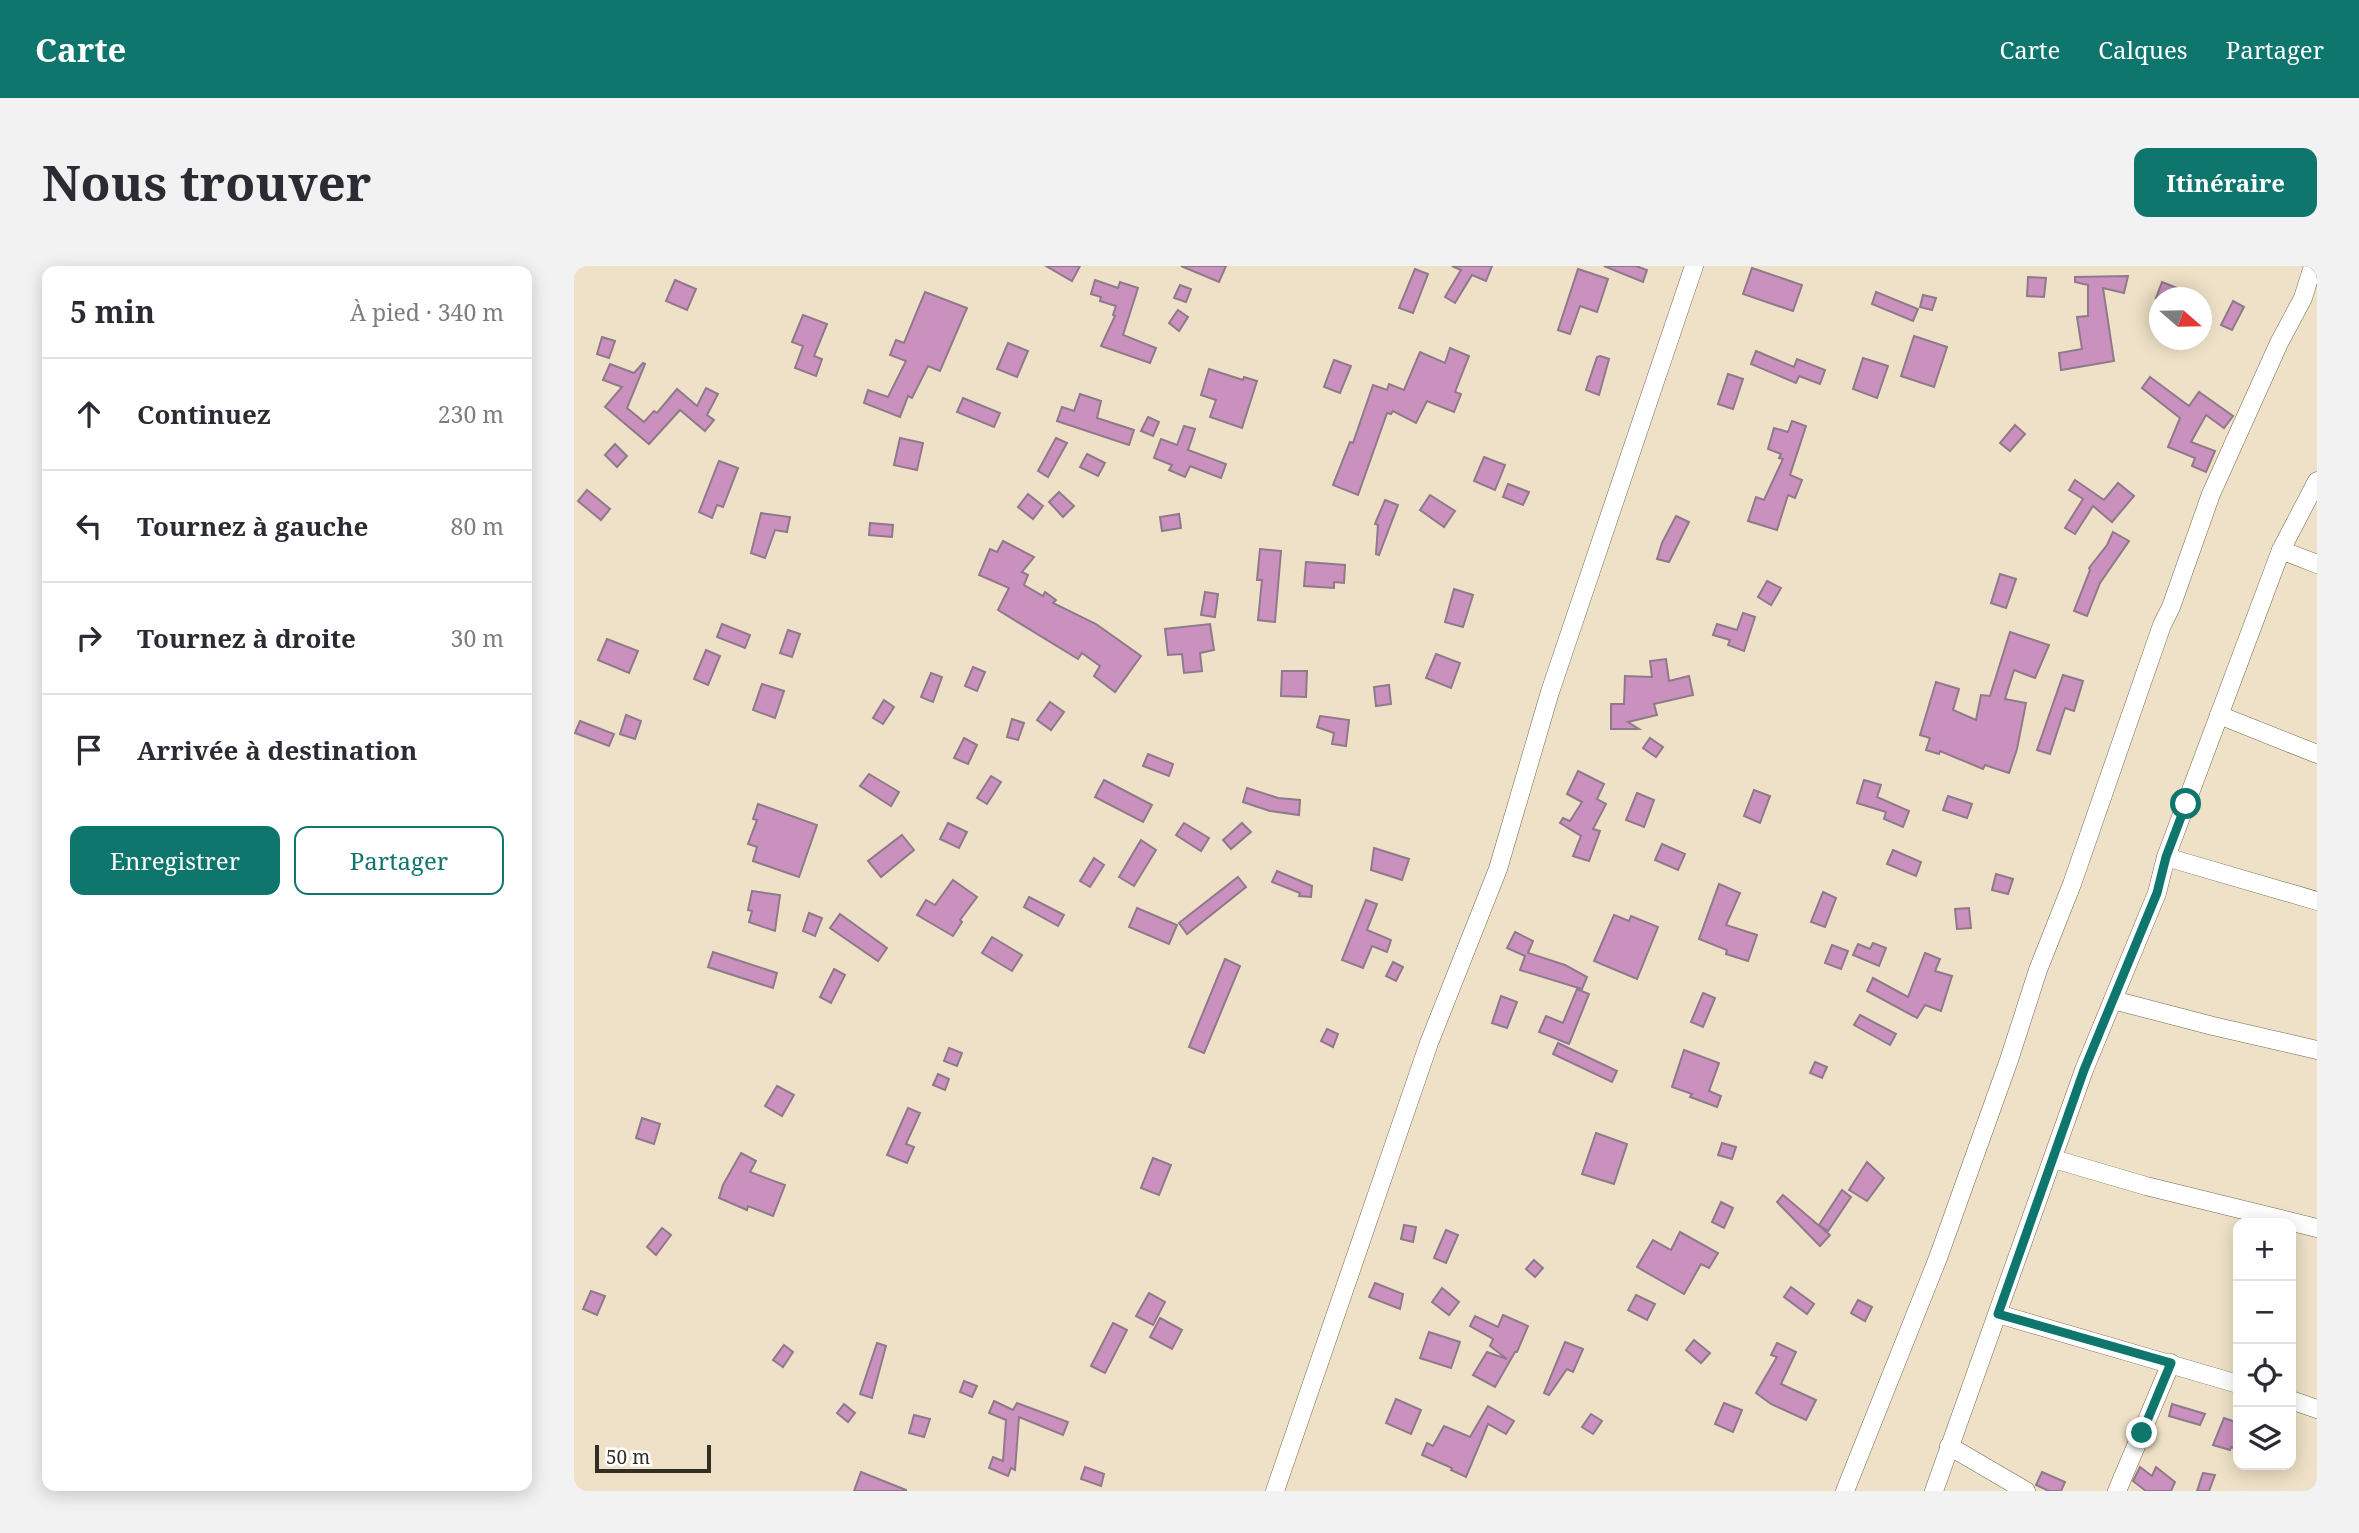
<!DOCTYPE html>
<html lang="fr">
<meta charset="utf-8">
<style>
:root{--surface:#fff;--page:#f2f2f3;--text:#2b2b33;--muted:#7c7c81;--line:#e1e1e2;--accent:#0f766e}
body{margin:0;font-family:"Noto Serif",serif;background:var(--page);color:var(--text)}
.controls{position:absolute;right:21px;bottom:21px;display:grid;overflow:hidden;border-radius:14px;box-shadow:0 4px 18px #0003}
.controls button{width:63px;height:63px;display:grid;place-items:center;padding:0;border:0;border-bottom:2px solid var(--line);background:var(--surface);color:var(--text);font:35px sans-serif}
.compass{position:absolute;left:1575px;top:21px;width:63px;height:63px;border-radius:50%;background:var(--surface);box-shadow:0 4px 18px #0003;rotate:110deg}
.scale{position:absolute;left:21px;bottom:18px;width:116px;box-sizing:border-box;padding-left:7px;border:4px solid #332e24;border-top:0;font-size:19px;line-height:24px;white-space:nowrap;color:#332e24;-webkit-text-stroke:5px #fff;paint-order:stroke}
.stop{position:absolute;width:21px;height:21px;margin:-16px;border:5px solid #0f766e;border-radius:50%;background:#fff}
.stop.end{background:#0f766e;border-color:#fff;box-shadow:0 2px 7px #0008}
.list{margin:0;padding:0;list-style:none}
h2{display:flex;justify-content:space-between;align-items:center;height:91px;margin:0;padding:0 28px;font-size:30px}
h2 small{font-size:23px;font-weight:400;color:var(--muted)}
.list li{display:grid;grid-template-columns:46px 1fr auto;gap:21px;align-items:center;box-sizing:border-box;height:112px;padding:0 28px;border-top:2px solid var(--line)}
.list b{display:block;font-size:26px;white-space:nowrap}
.list em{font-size:23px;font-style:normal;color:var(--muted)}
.actions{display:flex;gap:14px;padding:21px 28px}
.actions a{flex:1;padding:16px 0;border:2px solid var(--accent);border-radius:14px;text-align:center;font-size:24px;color:var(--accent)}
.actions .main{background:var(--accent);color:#fff}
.icon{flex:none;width:38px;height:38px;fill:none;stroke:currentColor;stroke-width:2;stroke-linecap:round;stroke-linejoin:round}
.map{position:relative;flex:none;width:1743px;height:1225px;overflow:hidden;border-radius:14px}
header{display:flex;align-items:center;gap:42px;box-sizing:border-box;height:98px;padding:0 35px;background:var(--accent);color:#fff}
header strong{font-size:33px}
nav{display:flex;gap:38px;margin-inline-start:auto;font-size:24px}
.intro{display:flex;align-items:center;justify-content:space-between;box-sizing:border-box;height:168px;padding:0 42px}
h1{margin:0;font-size:49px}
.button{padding:18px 32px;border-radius:14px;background:var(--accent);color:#fff;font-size:24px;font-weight:700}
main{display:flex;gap:42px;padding:0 42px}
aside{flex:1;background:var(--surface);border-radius:14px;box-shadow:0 4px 18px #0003}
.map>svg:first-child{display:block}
.building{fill:#ca91bf;stroke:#8f798a;stroke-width:2}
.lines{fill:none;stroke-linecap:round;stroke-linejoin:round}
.street-casing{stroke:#736851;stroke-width:19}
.street{stroke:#fff;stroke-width:18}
.route{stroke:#0f766e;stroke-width:9}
</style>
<header>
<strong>Carte</strong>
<nav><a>Carte</a><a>Calques</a><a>Partager</a></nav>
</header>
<div class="intro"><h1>Nous trouver</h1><a class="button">Itinéraire</a></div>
<main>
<aside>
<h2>5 min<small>À pied · 340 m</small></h2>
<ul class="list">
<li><svg class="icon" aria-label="ahead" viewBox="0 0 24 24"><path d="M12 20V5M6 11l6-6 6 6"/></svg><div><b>Continuez</b></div><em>230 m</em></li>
<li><svg class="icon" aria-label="left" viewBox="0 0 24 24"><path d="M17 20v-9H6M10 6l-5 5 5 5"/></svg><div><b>Tournez à gauche</b></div><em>80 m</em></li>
<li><svg class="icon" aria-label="right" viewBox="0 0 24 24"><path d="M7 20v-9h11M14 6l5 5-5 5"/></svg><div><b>Tournez à droite</b></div><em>30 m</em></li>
<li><svg class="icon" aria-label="arrive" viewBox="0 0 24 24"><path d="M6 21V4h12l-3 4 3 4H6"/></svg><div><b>Arrivée à destination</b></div></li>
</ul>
<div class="actions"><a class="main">Enregistrer</a><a>Partager</a></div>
</aside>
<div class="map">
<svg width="1743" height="1225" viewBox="0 0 1743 1225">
<rect width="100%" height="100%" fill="#eee1c7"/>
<g class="building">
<polygon points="472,0 506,0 498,15"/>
<polygon points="607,0 652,0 645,16"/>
<polygon points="878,0 918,0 912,15 898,9 881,37 871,31 887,4"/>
<polygon points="1030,0 1062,0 1073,4 1069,16"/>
<polygon points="1178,2 1228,19 1219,45 1169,28"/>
<polygon points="841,3 854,8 839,47 825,42"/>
<polygon points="1004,3 1034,13 1023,46 1006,40 996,68 984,64"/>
<polygon points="1554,10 1550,27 1529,22 1540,95 1487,104 1485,87 1508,83 1503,51 1514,50 1514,19 1501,16 1501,11"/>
<polygon points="1454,11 1472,12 1470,31 1453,30"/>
<polygon points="101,14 122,23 113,44 92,35"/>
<polygon points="521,14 544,22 546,16 564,22 549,69 582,82 576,97 527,80 541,50 539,49 542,40 526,35 527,31 517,28"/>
<polygon points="1588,16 1625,31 1625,32 1582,32"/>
<polygon points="606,19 617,23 612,36 600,32"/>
<polygon points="351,26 393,42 366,105 354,100 338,132 334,130 326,151 290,137 294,124 314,131 332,95 316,89 322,74 330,77"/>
<polygon points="1302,26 1344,43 1339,55 1298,38"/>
<polygon points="1349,29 1362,32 1358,44 1346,41"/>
<polygon points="1659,35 1670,41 1658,64 1647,59"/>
<polygon points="604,44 614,51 605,65 595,57"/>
<polygon points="229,49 253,58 240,90 248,93 242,110 221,102 229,80 218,76"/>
<polygon points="1340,70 1373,81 1360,121 1327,110"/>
<polygon points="28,71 41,75 35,92 23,88"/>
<polygon points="434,77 454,85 443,111 423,103"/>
<polygon points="876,82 895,90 881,126 887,128 880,146 853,135 842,157 819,145 817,148 813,147 784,229 759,219 776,176 779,177 799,119 813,124 815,118 830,124 846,86 871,97"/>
<polygon points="1182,85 1220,101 1223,93 1251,104 1246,118 1225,110 1222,117 1177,98"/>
<polygon points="1026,90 1035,93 1025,129 1012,124 1023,91"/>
<polygon points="1289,92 1314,100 1303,132 1279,123"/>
<polygon points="760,94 777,100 766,127 750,121"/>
<polygon points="69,97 71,98 53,142 70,156 80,145 83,147 103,123 123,140 132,122 144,128 133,149 140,154 131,165 106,144 75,178 31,141 48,121 29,114 36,98 60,107"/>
<polygon points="635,103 669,114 670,111 683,115 668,162 636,151 642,134 627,129"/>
<polygon points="1154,108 1169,113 1159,143 1144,138"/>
<polygon points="1576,111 1615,140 1625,126 1659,150 1650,162 1632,149 1617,176 1641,185 1632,206 1618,200 1621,192 1594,181 1606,152 1568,122"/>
<polygon points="506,128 527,135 523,152 560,164 555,179 483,155 488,141 500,145"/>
<polygon points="389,132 426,147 420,161 383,146"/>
<polygon points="574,151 585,156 579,170 567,165"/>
<polygon points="1218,155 1232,160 1216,209 1228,214 1221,232 1214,229 1203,264 1174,255 1182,231 1190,234 1209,193 1205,192 1207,188 1194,183 1200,162 1214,166"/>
<polygon points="1441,159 1451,168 1436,185 1426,177"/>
<polygon points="610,160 621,163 614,184 652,198 647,212 616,200 611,211 595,204 598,199 580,192 587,173 603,179"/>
<polygon points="326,172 349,177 343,204 320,199"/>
<polygon points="482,172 493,177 474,211 464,205"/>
<polygon points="41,178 53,190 43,201 31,189"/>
<polygon points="513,188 531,197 524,210 506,201"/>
<polygon points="910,191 931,199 921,224 900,215"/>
<polygon points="145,195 164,202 149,241 143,239 138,252 125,246"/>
<polygon points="1501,214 1530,234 1544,217 1560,230 1538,256 1519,240 1501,268 1491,262 1509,233 1495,224"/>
<polygon points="934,218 955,226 949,239 929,231"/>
<polygon points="13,224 36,243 27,254 4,235"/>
<polygon points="485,226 500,240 489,251 475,236"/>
<polygon points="454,228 469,240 459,253 444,241"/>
<polygon points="856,229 881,245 870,261 846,244"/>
<polygon points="811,234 824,239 805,289 802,288 804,259 801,258"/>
<polygon points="187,247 216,251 213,266 201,264 191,292 177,287"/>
<polygon points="605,248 607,262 588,265 586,251"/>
<polygon points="1102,250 1115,256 1095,296 1083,293 1088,277"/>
<polygon points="296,257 319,259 318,271 295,269"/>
<polygon points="1539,266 1555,275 1526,317 1513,350 1500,345 1516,304 1515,302 1533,279"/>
<polygon points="429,275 460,291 448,306 454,309 450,319 469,330 471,326 482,334 479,337 522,358 567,390 541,426 520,410 526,400 508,387 504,393 424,344 435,322 405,309 416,283 423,286"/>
<polygon points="686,283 707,285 701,356 684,354 688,314 683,314"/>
<polygon points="732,296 771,299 770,317 760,316 760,322 730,320"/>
<polygon points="1426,308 1442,313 1432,342 1417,337"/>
<polygon points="1193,315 1207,322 1197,339 1184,331"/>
<polygon points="880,323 899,329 889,361 871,356"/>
<polygon points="631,326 644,328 641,351 627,349"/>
<polygon points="1169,347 1181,351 1170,385 1154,379 1156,374 1139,369 1143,358 1163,364"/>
<polygon points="148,358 176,369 171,382 143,371"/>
<polygon points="636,358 640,384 626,387 628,405 610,407 608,388 594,389 591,363"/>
<polygon points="214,364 226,368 218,391 206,387"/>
<polygon points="1436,366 1475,379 1461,412 1440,404 1431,433 1452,437 1443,483 1435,507 1411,499 1409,503 1366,485 1365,488 1352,484 1356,472 1346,469 1362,416 1385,423 1379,444 1402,454 1407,429 1416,430"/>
<polygon points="33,373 64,385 55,407 24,394"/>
<polygon points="132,384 146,390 134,419 120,413"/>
<polygon points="862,388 886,397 877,422 852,412"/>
<polygon points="1092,393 1095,415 1115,410 1119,429 1080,438 1083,449 1054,456 1065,463 1037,463 1037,438 1050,438 1051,410 1078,411 1076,395"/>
<polygon points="399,401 411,406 403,425 391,420"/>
<polygon points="708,405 733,405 732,431 707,430"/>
<polygon points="357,407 368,411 359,436 347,431"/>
<polygon points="1489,409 1509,415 1500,445 1491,442 1476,488 1463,484"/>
<polygon points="188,418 210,425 201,452 179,444"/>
<polygon points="815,419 817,438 802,440 800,421"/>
<polygon points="310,434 320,441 309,458 299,452"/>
<polygon points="476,436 490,446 477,464 463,454"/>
<polygon points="52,449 67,455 61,473 46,468"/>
<polygon points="746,450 775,454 772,480 758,478 760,467 743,461"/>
<polygon points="438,453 450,457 444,474 433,471"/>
<polygon points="6,455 40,468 35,480 1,467"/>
<polygon points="390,472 403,479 394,498 380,492"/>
<polygon points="1076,472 1089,481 1082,491 1069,482"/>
<polygon points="574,488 599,498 595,510 569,500"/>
<polygon points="1004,505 1030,518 1023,533 1032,538 1019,563 1026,565 1015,595 999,590 1007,570 986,557 989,552 996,555 1008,536 993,528"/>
<polygon points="295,508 325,526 317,540 286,520"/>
<polygon points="417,510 427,516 413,538 403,532"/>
<polygon points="530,514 578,539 569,556 521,531"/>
<polygon points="1290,514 1307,519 1303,531 1335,545 1329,561 1310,553 1312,546 1283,537"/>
<polygon points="673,522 704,532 726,534 725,549 696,545 669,536"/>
<polygon points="1180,524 1196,530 1186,557 1170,550"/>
<polygon points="1063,527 1080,534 1070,561 1052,554"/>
<polygon points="1374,530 1398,538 1393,552 1369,544"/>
<polygon points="184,538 243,559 225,611 179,595 183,581 174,578 183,554 179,553"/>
<polygon points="374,557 393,566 385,582 366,573"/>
<polygon points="610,557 635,572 627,585 602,569"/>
<polygon points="668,557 677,566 657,583 649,574"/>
<polygon points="328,569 340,584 307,611 294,595"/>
<polygon points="567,574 582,584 560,620 545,611"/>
<polygon points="1088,578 1111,588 1104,604 1081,594"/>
<polygon points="800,582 835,593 828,614 797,604"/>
<polygon points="1319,584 1347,596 1342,610 1313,598"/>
<polygon points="520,592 530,599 516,621 506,615"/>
<polygon points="703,605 738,620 737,631 725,630 726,627 698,616"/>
<polygon points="1422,608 1439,613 1434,628 1418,624"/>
<polygon points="664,611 672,621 613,668 605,657"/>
<polygon points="379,614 403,631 386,654 388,656 379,670 343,649 352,634 361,639"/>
<polygon points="1145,618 1166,627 1152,659 1183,669 1174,695 1152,688 1153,684 1125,673"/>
<polygon points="178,625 206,629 201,665 175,656 178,645 174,644"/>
<polygon points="1249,626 1262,632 1251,661 1237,656"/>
<polygon points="455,631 490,649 484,660 450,641"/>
<polygon points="792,634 803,638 793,664 817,674 813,686 798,680 789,702 768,694"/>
<polygon points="563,642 603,659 595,678 555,661"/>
<polygon points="1395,642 1397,662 1383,663 1381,643"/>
<polygon points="235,647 248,652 241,670 229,665"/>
<polygon points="266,648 313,682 304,695 256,662"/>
<polygon points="1040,649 1055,655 1057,650 1084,661 1063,713 1020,695"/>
<polygon points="941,666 959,675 954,687 991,699 1013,711 1008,723 946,704 951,690 933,682"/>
<polygon points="418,671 448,689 438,705 408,687"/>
<polygon points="1299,677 1312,682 1305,700 1279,689 1284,678 1296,683"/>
<polygon points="1258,679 1274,685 1267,703 1251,697"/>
<polygon points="139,686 203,707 199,722 134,701"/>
<polygon points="1351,687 1366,693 1361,705 1378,710 1367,745 1351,739 1343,752 1293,725 1299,712 1334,731"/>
<polygon points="651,693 666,700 630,787 615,781"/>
<polygon points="819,696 829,701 822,715 812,710"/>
<polygon points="260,703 271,709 257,737 246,731"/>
<polygon points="1003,723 1015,728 995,778 965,766 972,750 989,757"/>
<polygon points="1129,727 1141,732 1129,761 1117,756"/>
<polygon points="927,730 943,736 933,762 918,757"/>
<polygon points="1286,749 1322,768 1316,779 1280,759"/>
<polygon points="753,763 764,768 759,781 747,775"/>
<polygon points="984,777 1043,805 1038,816 979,788"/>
<polygon points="375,782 388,787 383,800 370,795"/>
<polygon points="1110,784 1145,797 1135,825 1147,830 1143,841 1116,831 1118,828 1098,821"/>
<polygon points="1241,796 1253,801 1248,812 1236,807"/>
<polygon points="364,808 375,813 371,824 359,819"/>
<polygon points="203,820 220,829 208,850 191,840"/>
<polygon points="334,842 346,847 332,878 340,881 333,897 313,889"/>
<polygon points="68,852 86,858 80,878 62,872"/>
<polygon points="1022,867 1053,878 1040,918 1008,908"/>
<polygon points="1148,877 1162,881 1158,893 1144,889"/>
<polygon points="167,887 182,895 176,906 211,919 199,950 174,940 173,944 145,932 149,919"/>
<polygon points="579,892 597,899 585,929 567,922"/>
<polygon points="1293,896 1310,912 1293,935 1275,924"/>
<polygon points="1268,924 1277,931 1254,965 1245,959"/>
<polygon points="1209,929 1256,969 1246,980 1203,936"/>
<polygon points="1147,936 1159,942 1150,962 1138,956"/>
<polygon points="830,959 842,961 839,976 827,973"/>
<polygon points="88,962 97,969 82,989 73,981"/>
<polygon points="872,964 884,969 872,997 860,992"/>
<polygon points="1106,966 1144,987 1135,1002 1127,998 1110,1028 1063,1001 1079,974 1097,984"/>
<polygon points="960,994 969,1002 961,1011 952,1003"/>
<polygon points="801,1017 829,1028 826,1043 795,1031"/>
<polygon points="1217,1021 1240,1038 1233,1048 1210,1031"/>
<polygon points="868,1022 885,1036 875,1049 858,1036"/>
<polygon points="17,1025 31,1030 23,1049 9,1043"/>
<polygon points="575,1027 591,1036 579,1059 562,1050"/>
<polygon points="1062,1029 1081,1038 1073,1054 1054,1044"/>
<polygon points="1284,1034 1298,1041 1291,1055 1277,1047"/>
<polygon points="929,1049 954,1060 943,1086 941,1086 921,1121 899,1109 913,1086 933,1093 916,1080 919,1073 896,1060 901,1050 924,1061"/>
<polygon points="586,1052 608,1064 598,1083 576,1071"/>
<polygon points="539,1057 553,1064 531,1107 517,1100"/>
<polygon points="855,1066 886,1076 877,1102 846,1092"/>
<polygon points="1120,1074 1136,1087 1127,1097 1112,1084"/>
<polygon points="991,1076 1009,1083 999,1106 993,1103 975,1129 970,1127"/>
<polygon points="303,1077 312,1080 298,1132 286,1128"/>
<polygon points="1203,1077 1222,1086 1207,1118 1242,1134 1232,1154 1197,1138 1182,1127 1203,1091 1197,1089"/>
<polygon points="210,1079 219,1086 209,1101 199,1094"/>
<polygon points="390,1115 403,1120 398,1131 386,1126"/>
<polygon points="822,1133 847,1144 837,1168 812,1157"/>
<polygon points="420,1135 439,1144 443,1137 494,1156 489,1169 445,1151 441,1204 437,1202 434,1210 415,1202 419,1191 429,1195 432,1154 415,1147"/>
<polygon points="1150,1137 1168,1144 1159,1166 1141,1158"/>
<polygon points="270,1138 281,1147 274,1156 263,1147"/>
<polygon points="1598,1138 1631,1148 1626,1159 1595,1150"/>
<polygon points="914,1140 940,1155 932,1168 914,1158 892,1211 877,1204 878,1202 848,1189 853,1177 859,1180 870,1160 896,1171"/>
<polygon points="1017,1148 1028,1155 1019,1168 1008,1161"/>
<polygon points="340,1149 356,1153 350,1171 335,1167"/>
<polygon points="1650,1152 1664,1157 1664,1184 1657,1181 1656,1184 1639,1179"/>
<polygon points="511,1201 530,1208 527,1220 507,1213"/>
<polygon points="1566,1201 1578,1210 1582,1201 1601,1216 1597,1225 1572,1225 1559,1215"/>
<polygon points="287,1206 332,1224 332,1225 280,1225"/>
<polygon points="1468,1206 1491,1216 1487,1225 1475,1225 1462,1219"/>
<polygon points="1629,1207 1641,1209 1635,1225 1623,1225"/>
</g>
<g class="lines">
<defs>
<g id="street">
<polyline points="1707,284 1743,298"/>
<polyline points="1645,449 1743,488"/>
<polyline points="1592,591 1743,635"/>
<polyline points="1539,734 1639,760 1743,784"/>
<polyline points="1480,893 1572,920 1743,962"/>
<polyline points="1424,1048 1664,1118"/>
<polyline points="1717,1134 1743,1143"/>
<polyline points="1375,1180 1452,1225"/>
<polyline points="701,1225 855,777 924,603 976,426 1120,0"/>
<polyline points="1271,1225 1364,992 1435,794 1464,704 1498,618 1588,359 1597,341 1637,228 1705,77 1729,32 1739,0"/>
<polyline points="1360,1225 1510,804 1583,627 1592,591 1707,284 1743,215"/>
<polyline points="1543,1225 1597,1097"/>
</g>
</defs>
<use href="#street" class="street-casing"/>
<use href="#street" class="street"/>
</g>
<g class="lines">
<polyline class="route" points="1568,1167 1597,1097 1424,1048 1510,804 1583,627 1592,591 1612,538"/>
</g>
</svg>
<div class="controls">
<button>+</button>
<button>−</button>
<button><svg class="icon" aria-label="locate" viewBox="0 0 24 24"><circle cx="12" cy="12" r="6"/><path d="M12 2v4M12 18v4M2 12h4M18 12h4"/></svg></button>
<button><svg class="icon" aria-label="layers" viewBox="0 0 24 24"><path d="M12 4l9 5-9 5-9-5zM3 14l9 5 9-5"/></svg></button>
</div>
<svg class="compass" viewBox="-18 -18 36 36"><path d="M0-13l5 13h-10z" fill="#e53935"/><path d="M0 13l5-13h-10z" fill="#7c7c81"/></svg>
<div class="scale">50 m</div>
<div class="stop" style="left:1612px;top:538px"></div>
<div class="stop end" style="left:1568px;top:1167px"></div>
</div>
</main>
